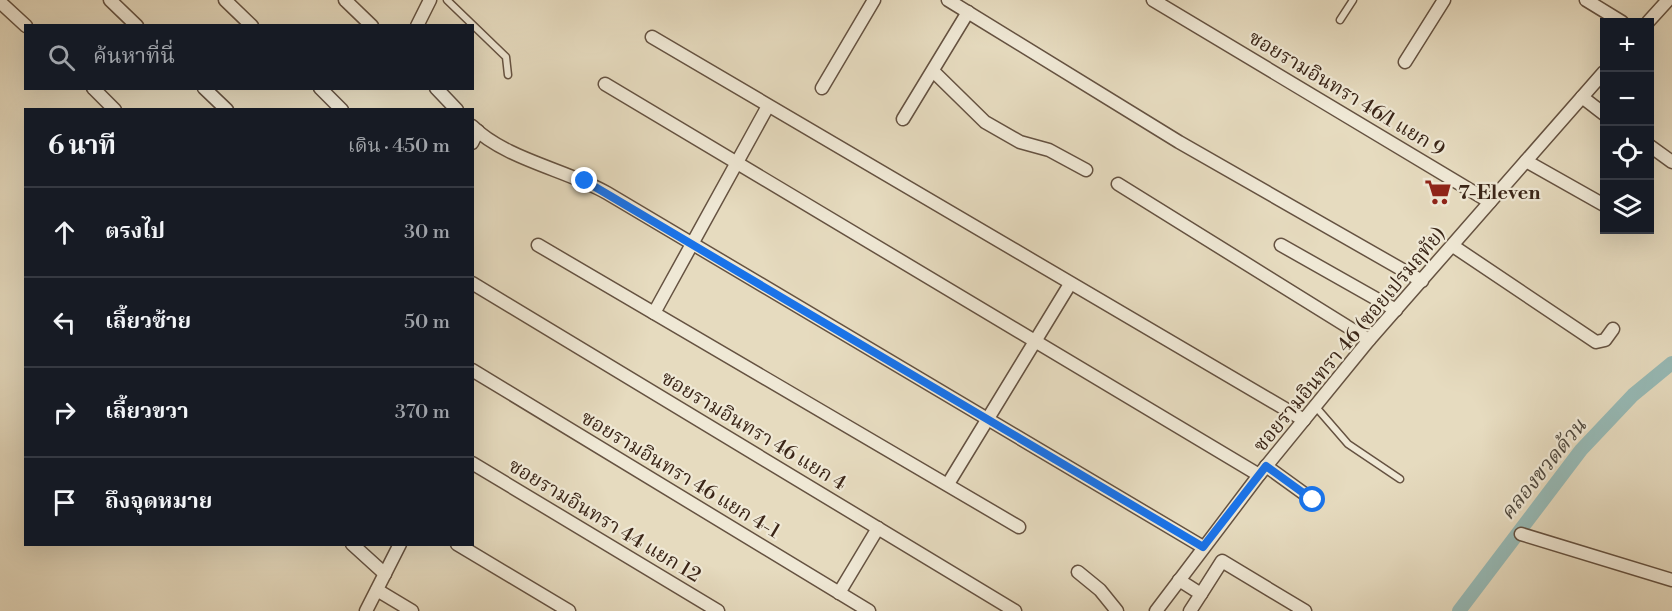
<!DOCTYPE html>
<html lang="th">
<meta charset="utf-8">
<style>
:root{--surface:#171b24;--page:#20242c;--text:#f1f3f6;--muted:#9ea1a6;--line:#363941}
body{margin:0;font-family:"Libre Bodoni","Noto Serif Thai",serif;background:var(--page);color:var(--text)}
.controls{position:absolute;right:18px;top:18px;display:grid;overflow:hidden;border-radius:0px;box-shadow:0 6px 24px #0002}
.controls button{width:54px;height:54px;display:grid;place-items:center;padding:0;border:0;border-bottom:2px solid var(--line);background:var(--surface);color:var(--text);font:30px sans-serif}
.stop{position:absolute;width:18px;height:18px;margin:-14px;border:4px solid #1a73e8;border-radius:50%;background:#fff}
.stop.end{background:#1a73e8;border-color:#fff;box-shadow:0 2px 6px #0008}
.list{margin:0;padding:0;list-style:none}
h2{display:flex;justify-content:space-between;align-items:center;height:78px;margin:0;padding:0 24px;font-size:26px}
h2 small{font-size:20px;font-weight:400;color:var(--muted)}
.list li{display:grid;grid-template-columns:39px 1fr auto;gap:18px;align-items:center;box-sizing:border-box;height:90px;padding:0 24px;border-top:2px solid var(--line)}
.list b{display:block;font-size:22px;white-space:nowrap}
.list em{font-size:20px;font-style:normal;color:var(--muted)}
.icon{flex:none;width:33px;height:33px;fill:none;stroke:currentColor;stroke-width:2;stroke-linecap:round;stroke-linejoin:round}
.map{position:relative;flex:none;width:1672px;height:611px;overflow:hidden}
.search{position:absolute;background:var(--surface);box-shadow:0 6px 24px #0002;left:24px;top:24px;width:450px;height:66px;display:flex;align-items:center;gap:15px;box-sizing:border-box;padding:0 21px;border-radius:0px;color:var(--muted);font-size:22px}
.panel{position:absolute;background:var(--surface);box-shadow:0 6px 24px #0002;left:24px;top:108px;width:450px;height:438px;border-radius:0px}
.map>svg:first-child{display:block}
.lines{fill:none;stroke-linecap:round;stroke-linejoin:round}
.canal{stroke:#97bab6;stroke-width:14}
.service-casing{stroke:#655241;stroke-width:9}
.minor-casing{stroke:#655241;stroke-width:15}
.service{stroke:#efe8d5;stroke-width:6}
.minor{stroke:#efe8d5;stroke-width:12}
.route{stroke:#1a73e8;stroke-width:8}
.labels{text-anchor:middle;stroke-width:4.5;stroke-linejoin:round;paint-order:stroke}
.street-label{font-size:20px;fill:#3a2517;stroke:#efe8d5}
.poi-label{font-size:20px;font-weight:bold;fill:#3a2517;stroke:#efe8d5;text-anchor:start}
.water-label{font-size:21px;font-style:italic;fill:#514a3f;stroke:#efe8d5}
</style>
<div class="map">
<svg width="1672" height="611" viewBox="0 0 1672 611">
<rect width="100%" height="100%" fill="#e6dbbf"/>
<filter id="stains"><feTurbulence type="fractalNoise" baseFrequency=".00333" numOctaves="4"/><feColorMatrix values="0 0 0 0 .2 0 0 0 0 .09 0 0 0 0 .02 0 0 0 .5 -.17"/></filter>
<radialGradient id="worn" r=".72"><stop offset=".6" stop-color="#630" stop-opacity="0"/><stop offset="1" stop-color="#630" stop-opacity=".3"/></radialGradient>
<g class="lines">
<polyline class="canal" points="1459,611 1581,450 1633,395 1672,363"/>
<defs>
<g id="service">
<polyline points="447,0 506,57 508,75"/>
<polyline points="1340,20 1353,0"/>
<polyline points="1315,406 1348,444 1400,479"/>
</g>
<g id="minor">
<polyline points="110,0 137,26"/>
<polyline points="225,0 252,26"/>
<polyline points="345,0 372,26"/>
<polyline points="948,0 1179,142 1422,281"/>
<polyline points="1153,0 1490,202"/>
<polyline points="1586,0 1622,22"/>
<polyline points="0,2 26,26"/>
<polyline points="1648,22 1668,0"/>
<polyline points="417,26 430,0"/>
<polyline points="652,37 1304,420"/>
<polyline points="1405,62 1444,0"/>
<polyline points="933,71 985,122 1020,142 1049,150 1086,170"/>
<polyline points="605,84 1259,475"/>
<polyline points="93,88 115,110"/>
<polyline points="204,88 227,110"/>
<polyline points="320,88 342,110"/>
<polyline points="436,88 457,110"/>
<polyline points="822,88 874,0"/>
<polyline points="1582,97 1604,114"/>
<polyline points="903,119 968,12"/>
<path d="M472,126C505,159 567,170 607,193L1203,547"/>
<polyline points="472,143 478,131"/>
<polyline points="1650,146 1672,162"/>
<polyline points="1526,161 1604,205"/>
<polyline points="1118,184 1369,340"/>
<polyline points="538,245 1019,527"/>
<polyline points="1281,245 1396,310"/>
<polyline points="1453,246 1596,342 1605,340 1613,329"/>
<polyline points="472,283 1015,611"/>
<polyline points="654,313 768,106"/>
<polyline points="472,370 869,611"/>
<polyline points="472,463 718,611"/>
<polyline points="1266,466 1313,500"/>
<polyline points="948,484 1070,284"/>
<polyline points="1521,534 1672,580"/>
<polyline points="352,544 385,574"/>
<polyline points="457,544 569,611"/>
<polyline points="1078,572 1100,590 1117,611"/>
<polyline points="1179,580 1201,594 1190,611"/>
<polyline points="377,590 412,611"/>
<polyline points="839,593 878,528"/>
<polyline points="1201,594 1222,561 1305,611"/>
<polyline points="366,611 400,544"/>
<polyline points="1156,611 1259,475 1369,340 1604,72"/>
</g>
</defs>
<use href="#service" class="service-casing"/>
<use href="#minor" class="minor-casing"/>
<use href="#service" class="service"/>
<use href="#minor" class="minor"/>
</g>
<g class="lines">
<polyline class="route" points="585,181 1203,547 1266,466 1313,500"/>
</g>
<defs>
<symbol id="supermarket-bare" viewBox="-9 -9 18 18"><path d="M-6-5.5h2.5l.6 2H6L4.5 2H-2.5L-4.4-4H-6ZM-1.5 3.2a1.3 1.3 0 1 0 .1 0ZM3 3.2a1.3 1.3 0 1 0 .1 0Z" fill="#8f2418" stroke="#efe8d5" stroke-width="2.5" paint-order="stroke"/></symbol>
</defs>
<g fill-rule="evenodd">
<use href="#supermarket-bare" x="1419" y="173" width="38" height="38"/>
</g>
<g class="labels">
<g class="street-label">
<text transform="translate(1347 93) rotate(31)" y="7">ซอยรามอินทรา 46/1 แยก 9</text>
<text transform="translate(1349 339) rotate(-50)" y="7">ซอยรามอินทรา 46 (ซอยเปรมฤทัย)</text>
<text transform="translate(754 430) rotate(31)" y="7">ซอยรามอินทรา 46 แยก 4</text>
<text transform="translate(681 474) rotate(31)" y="7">ซอยรามอินทรา 46 แยก 4-1</text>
<text transform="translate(605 520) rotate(31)" y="7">ซอยรามอินทรา 44 แยก 12</text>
</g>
<g class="poi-label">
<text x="1458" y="199">7-Eleven</text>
</g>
<g class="water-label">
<text transform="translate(1543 469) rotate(-51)" y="7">คลองขวดด้วน</text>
</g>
</g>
<rect width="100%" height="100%" filter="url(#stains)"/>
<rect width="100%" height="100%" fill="url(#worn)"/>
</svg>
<div class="controls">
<button>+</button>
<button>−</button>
<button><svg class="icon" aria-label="locate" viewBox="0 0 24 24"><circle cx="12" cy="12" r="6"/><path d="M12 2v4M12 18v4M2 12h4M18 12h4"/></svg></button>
<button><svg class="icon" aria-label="layers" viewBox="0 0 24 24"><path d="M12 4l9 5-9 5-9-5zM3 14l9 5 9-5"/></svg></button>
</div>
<div class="stop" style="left:1313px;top:500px"></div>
<div class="stop end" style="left:585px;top:181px"></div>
<div class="search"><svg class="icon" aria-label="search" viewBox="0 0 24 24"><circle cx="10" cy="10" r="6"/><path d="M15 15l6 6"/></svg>ค้นหาที่นี่</div>
<section class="panel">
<h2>6 นาที<small>เดิน · 450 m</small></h2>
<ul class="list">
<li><svg class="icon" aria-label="ahead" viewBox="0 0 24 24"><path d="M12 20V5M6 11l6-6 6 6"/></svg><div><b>ตรงไป</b></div><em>30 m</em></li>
<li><svg class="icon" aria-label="left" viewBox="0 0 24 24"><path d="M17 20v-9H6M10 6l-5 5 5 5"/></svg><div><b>เลี้ยวซ้าย</b></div><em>50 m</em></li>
<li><svg class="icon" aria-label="right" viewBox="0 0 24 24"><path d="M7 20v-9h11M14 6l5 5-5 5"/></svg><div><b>เลี้ยวขวา</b></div><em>370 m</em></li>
<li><svg class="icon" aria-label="arrive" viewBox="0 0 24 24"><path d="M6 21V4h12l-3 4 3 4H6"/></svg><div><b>ถึงจุดหมาย</b></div></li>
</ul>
</section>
</div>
